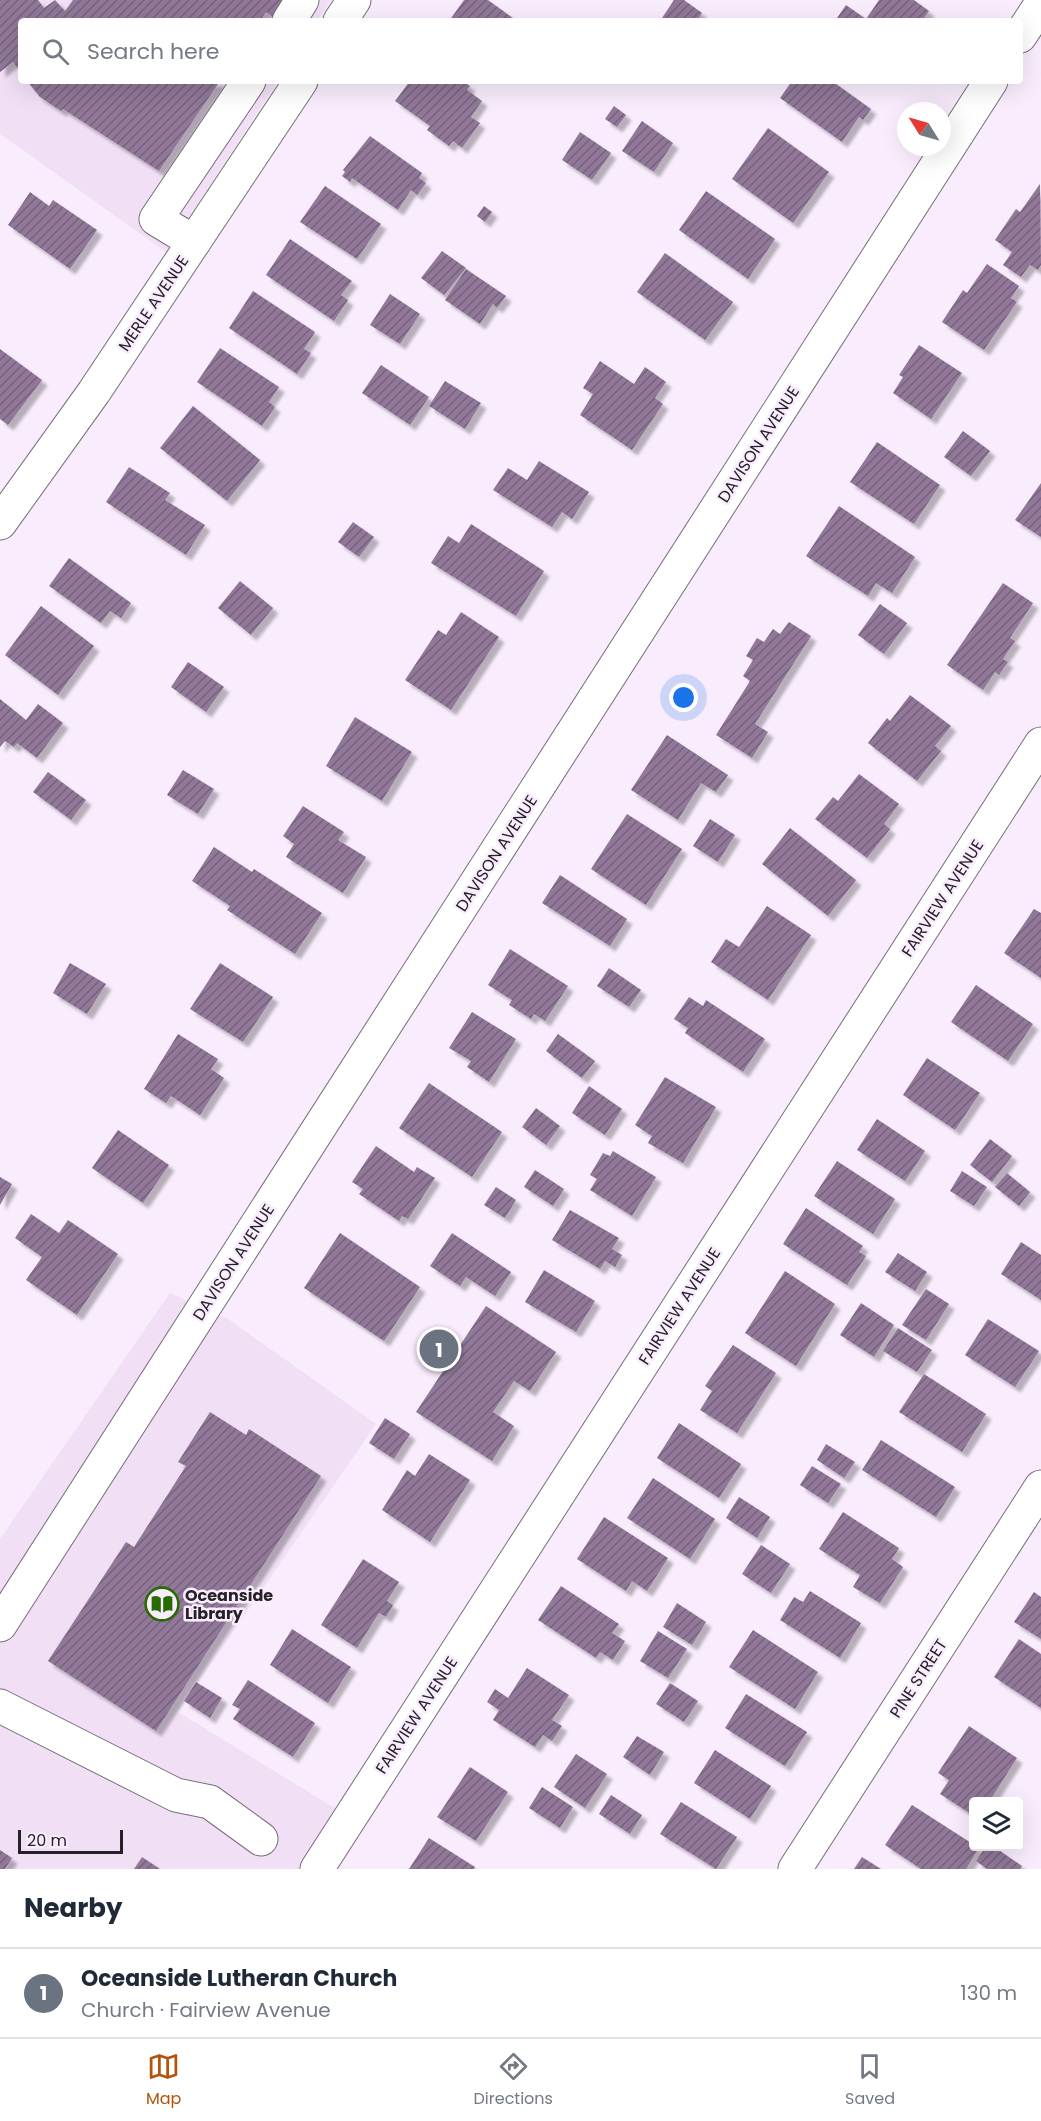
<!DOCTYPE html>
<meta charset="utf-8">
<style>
:root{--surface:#fff;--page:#f2f2f3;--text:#1f2937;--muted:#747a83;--line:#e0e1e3;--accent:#b45309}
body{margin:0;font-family:Poppins,sans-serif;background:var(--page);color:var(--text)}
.controls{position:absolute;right:18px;bottom:18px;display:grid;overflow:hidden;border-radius:6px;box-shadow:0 6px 24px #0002}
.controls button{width:54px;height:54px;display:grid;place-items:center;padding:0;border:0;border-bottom:2px solid var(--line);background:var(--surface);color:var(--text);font:30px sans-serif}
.compass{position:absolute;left:897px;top:102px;width:54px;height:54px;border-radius:50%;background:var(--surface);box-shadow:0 6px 24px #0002;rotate:307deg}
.scale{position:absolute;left:18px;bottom:15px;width:105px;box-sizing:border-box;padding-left:6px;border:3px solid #252127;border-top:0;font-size:16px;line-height:21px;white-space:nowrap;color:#252127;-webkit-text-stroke:4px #f9edfd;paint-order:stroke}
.you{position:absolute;left:684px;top:698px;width:21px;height:21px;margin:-15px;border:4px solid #fff;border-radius:50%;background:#1a73e8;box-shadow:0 0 0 9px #1a73e833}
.badge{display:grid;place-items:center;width:39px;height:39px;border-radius:50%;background:var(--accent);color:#fff;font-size:20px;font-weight:700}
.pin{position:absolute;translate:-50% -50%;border:3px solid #fff;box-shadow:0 2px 6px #0006}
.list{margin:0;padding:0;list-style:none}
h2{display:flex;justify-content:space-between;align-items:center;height:78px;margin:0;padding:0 24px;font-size:26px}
h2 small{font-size:20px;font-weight:400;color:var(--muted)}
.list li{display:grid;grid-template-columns:39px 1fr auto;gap:18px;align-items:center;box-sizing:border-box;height:90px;padding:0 24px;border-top:2px solid var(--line)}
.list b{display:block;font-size:22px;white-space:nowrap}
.list p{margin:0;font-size:20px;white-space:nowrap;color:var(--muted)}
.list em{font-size:20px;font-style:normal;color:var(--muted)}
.icon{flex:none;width:33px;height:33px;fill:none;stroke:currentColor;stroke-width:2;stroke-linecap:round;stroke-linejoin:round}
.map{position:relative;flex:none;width:1041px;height:1869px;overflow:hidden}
.search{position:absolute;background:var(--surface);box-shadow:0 6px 24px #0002;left:18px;right:18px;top:18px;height:66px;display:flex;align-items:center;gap:15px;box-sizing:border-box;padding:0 21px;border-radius:6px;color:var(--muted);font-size:22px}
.sheet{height:168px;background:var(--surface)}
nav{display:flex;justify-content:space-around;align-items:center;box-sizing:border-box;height:84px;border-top:2px solid var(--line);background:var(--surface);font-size:16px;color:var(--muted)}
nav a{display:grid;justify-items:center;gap:3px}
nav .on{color:var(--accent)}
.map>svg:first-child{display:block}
.built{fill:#f0dff5}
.building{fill:url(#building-hatch);filter:url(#shadow)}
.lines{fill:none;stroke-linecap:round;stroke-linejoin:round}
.minor-casing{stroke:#786d7b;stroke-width:35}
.major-casing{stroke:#786d7b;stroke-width:35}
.minor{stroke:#fff;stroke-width:33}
.major{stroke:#fff;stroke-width:33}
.labels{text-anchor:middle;stroke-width:5;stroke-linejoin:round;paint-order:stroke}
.street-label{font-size:16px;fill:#252127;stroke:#f9edfd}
.poi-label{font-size:16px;font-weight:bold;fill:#252127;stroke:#f9edfd;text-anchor:start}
</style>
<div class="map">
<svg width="1041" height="1869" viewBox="0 0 1041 1869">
<defs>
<pattern id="building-hatch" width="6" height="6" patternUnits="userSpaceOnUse" patternTransform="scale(1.5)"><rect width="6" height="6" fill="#917899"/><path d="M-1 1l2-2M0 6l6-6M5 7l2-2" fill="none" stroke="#76627d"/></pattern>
<filter id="shadow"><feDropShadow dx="5.5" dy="5.5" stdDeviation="1.5" flood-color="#0004"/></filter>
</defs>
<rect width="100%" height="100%" fill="#f9edfd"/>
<g class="built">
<polygon points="0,0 331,0 317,21 21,21 21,81 278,81 166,252 0,134"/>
<polygon points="170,1293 228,1319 376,1424 178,1712 346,1815 311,1869 0,1869 0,1539"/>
</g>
<g class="building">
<polygon points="0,0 38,0 44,8 55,0 65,11 73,0 293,0 279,21 266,12 260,21 21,21 21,73 13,62 0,72"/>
<polygon points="464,0 488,0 517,21 449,21"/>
<polygon points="674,0 684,0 702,13 697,21 660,21"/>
<polygon points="879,0 914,0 929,11 922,21 835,21 846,5 866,19"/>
<polygon points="27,81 220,81 159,171 63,109 61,111 40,97"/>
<polygon points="410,81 463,81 470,86 467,90 482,101 471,117 480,123 462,148 453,141 449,146 427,130 430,126 395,101"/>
<polygon points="792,81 832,81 871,109 863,120 859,117 842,142 780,98"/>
<polygon points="614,106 626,115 617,127 605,119"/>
<polygon points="642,121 673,143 654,172 622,151"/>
<polygon points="768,128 829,172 793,223 732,179"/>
<polygon points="580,132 611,153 592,180 562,160"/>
<polygon points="370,136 422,173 419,178 426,183 417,195 411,190 398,210 352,178 350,182 342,176 345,172 343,170"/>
<polygon points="1040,184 1041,265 1038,270 1030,265 1021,277 1003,265 1012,252 995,240 1016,209 1020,212"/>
<polygon points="325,186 381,224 357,259 300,222"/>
<polygon points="706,191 775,239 748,279 679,230"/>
<polygon points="30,192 49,206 53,200 97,230 70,269 8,225"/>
<polygon points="484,206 492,212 485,222 477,216"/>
<polygon points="290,239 352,281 341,295 348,300 334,321 266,275"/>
<polygon points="442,251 466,268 444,295 421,278"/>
<polygon points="665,253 733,302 705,340 637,292"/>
<polygon points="987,264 1019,286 1011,298 1017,302 984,350 942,322 963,290 967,293"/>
<polygon points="466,269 506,296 497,308 493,304 480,324 445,300"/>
<polygon points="253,291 315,332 304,349 311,353 297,374 229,328"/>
<polygon points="390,294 420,314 400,344 370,325"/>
<polygon points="919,345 962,373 931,419 893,393 903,377 899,375"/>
<polygon points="220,348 279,387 269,402 275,407 262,426 197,382"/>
<polygon points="0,349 42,380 8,425 0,419"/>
<polygon points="600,361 634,384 645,367 666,382 655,398 663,404 632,450 580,415 593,394 583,388"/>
<polygon points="381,365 429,397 410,425 362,393"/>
<polygon points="445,381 481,403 465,429 429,406"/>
<polygon points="193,406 260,460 227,501 160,448"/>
<polygon points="963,431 990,451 971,476 944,457"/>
<polygon points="877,442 940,485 914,524 850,482"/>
<polygon points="539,461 589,492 572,519 562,512 552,527 493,490 508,468 527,480"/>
<polygon points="129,467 170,493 165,500 205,525 186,555 106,502"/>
<polygon points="1041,483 1041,537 1015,520"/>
<polygon points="839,506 915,557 892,593 876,583 868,596 806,556"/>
<polygon points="353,522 374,537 359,557 338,542"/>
<polygon points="471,524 544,571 516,616 431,563 448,536 459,543"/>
<polygon points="69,558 131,603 121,618 110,611 101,623 49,586"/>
<polygon points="240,581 273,608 251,635 218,608"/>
<polygon points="1003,583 1033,603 1010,638 1015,641 1003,659 1008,662 999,675 995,672 983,690 947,665"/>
<polygon points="880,604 907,623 884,654 858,635"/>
<polygon points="41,606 94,646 58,695 5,655"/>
<polygon points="461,612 499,637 451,710 405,680 438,630 446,635"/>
<polygon points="789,622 811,636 755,724 768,732 752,758 716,735 750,681 743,676 753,660 746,656 757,638 764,642 773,629 780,634"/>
<polygon points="188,662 224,687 206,712 171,687"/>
<polygon points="910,695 951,726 935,746 941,751 917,781 868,743 887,718 890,721"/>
<polygon points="0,699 26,720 38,704 63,723 37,758 17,743 14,747 5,741 0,747"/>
<polygon points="355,717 412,752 382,801 326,766"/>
<polygon points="667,735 728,775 716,792 701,783 678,820 631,790"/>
<polygon points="183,770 214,789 198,814 167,795"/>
<polygon points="48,772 86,800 71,820 33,792"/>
<polygon points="859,774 899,804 884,824 890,829 867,858 815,819 833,797 838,801"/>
<polygon points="303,806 344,832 338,840 366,857 343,893 286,857 294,844 283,836"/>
<polygon points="627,814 682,849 646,905 591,869"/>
<polygon points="710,819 735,835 718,862 693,846"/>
<polygon points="790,828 856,880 828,916 762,864"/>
<polygon points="214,847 252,872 254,869 322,913 295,954 227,910 230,906 192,881"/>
<polygon points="560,875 627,919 610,946 542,903"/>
<polygon points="767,906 811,935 768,1000 711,962 726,939 739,947"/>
<polygon points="1034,909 1041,913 1041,978 1004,953"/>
<polygon points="510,949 568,986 545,1021 534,1014 531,1019 509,1005 512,1000 488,985"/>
<polygon points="70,963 106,984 87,1014 53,993"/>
<polygon points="220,963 273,997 243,1042 190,1009"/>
<polygon points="609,968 641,990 629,1007 597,986"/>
<polygon points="976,985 1033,1024 1008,1061 951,1022"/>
<polygon points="689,997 703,1006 706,1000 765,1039 743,1072 685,1033 688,1028 674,1019"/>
<polygon points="472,1012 516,1039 489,1082 467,1067 471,1061 449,1048"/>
<polygon points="178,1034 218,1059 211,1069 224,1078 200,1115 171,1096 166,1103 144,1089"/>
<polygon points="558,1034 595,1061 582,1078 546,1051"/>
<polygon points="927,1058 980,1093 955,1130 903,1095"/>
<polygon points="665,1077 716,1107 683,1163 648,1143 652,1136 635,1125"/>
<polygon points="429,1083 502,1132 472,1177 399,1128"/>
<polygon points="589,1086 622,1109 605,1135 572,1113"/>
<polygon points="536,1108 560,1126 546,1145 522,1127"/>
<polygon points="877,1119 925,1151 905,1181 857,1150"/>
<polygon points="118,1130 169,1165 143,1203 92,1168"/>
<polygon points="990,1139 1012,1156 992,1182 970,1165"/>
<polygon points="376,1146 414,1172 417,1167 435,1178 408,1219 402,1216 399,1221 359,1194 363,1189 352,1182"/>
<polygon points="613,1151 656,1177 632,1216 590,1190 597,1179 590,1175 603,1153 610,1156"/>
<polygon points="837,1161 895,1199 873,1234 814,1196"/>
<polygon points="535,1170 564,1189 553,1206 524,1187"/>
<polygon points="962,1171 987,1187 974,1206 950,1191"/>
<polygon points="1007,1173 1030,1192 1019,1206 995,1187"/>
<polygon points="0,1177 12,1184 0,1205"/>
<polygon points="496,1187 516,1200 505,1218 484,1205"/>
<polygon points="806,1208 863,1246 859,1252 866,1256 847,1285 783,1244"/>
<polygon points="570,1210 619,1238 612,1249 622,1255 615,1267 605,1261 600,1269 552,1240"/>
<polygon points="31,1214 59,1233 68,1220 118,1254 77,1315 26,1280 42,1257 15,1238"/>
<polygon points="340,1233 420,1287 384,1341 304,1288"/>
<polygon points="452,1233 511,1272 495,1296 466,1277 460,1286 430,1266"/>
<polygon points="1021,1242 1041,1255 1041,1300 1001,1274"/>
<polygon points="898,1253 927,1272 915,1291 885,1272"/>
<polygon points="544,1270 595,1301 576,1332 525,1302"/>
<polygon points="785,1271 835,1304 796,1366 745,1333"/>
<polygon points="926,1289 949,1304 926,1340 902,1325"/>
<polygon points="861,1303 894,1325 874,1357 840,1335"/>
<polygon points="486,1306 556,1352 530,1391 514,1381 493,1412 514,1426 492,1461 416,1412"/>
<polygon points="988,1319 1039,1351 1015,1387 965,1355"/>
<polygon points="898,1328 932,1350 917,1372 883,1351"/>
<polygon points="733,1345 776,1373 737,1433 700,1410 712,1391 705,1386"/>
<polygon points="924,1374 986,1414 962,1452 899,1412"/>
<polygon points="210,1412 246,1435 249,1429 321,1476 156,1731 48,1661 126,1542 134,1547 186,1466 178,1462"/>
<polygon points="385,1418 410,1434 394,1459 369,1443"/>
<polygon points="679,1423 741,1464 719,1498 657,1458"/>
<polygon points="881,1440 955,1487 936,1517 862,1470"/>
<polygon points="826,1444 855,1462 844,1478 817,1460"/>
<polygon points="429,1454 470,1480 430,1542 382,1510 407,1470 415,1476"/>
<polygon points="812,1466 841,1484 828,1503 800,1485"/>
<polygon points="653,1478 715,1519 690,1559 627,1518"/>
<polygon points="739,1497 770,1517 757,1538 726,1518"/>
<polygon points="843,1512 899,1548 892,1559 903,1567 880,1603 853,1587 860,1575 819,1549"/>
<polygon points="604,1517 668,1558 647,1591 632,1581 626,1591 577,1559"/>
<polygon points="761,1545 790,1564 771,1593 742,1574"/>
<polygon points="363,1559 399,1582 387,1601 393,1605 386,1617 379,1613 357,1648 321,1625"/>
<polygon points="561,1586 619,1624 612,1633 625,1641 613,1660 600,1652 596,1658 538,1620"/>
<polygon points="810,1591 861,1623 840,1658 780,1620 794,1597 803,1602"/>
<polygon points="1034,1592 1041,1597 1041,1639 1014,1622"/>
<polygon points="677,1603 706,1622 692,1645 663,1627"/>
<polygon points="292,1629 351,1667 328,1703 270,1665"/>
<polygon points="753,1630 818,1672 795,1709 729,1667"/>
<polygon points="658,1631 687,1649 668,1678 640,1661"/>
<polygon points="1019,1639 1041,1654 1041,1708 994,1677"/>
<polygon points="527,1668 569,1695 552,1720 562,1726 552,1741 543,1735 535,1747 493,1720 499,1710 487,1702 495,1689 508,1698"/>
<polygon points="248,1680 315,1723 293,1757 233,1719 240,1709 232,1705"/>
<polygon points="196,1682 222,1698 210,1718 184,1701"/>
<polygon points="670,1683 698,1701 684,1722 656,1704"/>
<polygon points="746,1694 807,1732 785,1766 725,1728"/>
<polygon points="969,1726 1017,1758 989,1802 974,1802 971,1814 940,1794 949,1780 938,1773"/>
<polygon points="637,1736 664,1752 650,1775 623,1757"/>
<polygon points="715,1750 771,1786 750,1819 694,1783"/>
<polygon points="576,1754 607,1774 585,1808 554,1787"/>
<polygon points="470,1767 508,1792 476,1841 437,1817"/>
<polygon points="542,1787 573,1807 560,1828 529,1808"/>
<polygon points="611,1795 642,1815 630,1834 599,1814"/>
<polygon points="681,1802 737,1837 716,1869 660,1834"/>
<polygon points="912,1805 979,1848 966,1869 921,1869 885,1845"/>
<polygon points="429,1838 475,1867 474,1869 409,1869"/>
<polygon points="986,1846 993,1846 1022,1866 1020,1869 987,1869 976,1861"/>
<polygon points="0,1850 12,1858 5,1869 0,1869"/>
<polygon points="142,1857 160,1869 134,1869"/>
<polygon points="862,1857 881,1869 854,1869"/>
</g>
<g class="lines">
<defs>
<g id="minor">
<polyline points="289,21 302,0"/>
<polyline points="340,21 354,0"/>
<polyline points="194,242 156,219 249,81"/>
<polyline points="0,523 94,392 301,81"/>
<polyline points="0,1706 176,1795 210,1802 261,1839"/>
<polyline points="317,1869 1041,744"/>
<polyline points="795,1869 1041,1487"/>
</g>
<g id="major">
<polyline points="1020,36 1041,4"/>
<polyline points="0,1625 991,81"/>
</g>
</defs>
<use href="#minor" class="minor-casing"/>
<use href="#major" class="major-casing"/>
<use href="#minor" class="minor"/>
<use href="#major" class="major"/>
</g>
<defs>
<symbol id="library-ring" viewBox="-11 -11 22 22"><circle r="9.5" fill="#f9edfd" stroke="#266a00" stroke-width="1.5"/><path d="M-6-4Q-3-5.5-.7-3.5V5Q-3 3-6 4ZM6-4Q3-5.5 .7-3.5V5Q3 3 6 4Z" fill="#266a00"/></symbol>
</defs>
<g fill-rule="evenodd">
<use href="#library-ring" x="143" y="1585" width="38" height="38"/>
</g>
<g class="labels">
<g class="street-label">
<text transform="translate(153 303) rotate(-56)" y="6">MERLE AVENUE</text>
<text transform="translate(758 444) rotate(-57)" y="6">DAVISON AVENUE</text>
<text transform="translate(496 853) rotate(-57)" y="6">DAVISON AVENUE</text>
<text transform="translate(942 898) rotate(-57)" y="6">FAIRVIEW AVENUE</text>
<text transform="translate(233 1262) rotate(-57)" y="6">DAVISON AVENUE</text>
<text transform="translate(679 1306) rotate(-57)" y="6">FAIRVIEW AVENUE</text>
<text transform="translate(918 1678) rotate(-57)" y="6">PINE STREET</text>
<text transform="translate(416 1715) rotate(-57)" y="6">FAIRVIEW AVENUE</text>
</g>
<g class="poi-label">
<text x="185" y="1601">Oceanside<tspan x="185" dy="18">Library</tspan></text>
</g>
</g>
</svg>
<div class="controls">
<button><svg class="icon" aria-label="layers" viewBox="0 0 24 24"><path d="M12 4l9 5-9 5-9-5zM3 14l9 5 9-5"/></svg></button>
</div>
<svg class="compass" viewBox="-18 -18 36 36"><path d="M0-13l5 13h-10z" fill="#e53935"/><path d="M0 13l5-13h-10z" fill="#747a83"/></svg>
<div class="scale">20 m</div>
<div class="you"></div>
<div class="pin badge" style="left:439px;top:1349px;background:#6b7280">1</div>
<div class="search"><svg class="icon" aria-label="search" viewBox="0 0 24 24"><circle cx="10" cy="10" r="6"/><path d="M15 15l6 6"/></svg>Search here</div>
</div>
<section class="sheet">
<h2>Nearby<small></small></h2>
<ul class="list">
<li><span class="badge" style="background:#6b7280">1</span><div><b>Oceanside Lutheran Church</b><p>Church · Fairview Avenue</p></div><em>130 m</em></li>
</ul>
</section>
<nav>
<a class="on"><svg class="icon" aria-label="map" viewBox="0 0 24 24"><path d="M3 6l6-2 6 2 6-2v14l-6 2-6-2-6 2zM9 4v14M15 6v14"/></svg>Map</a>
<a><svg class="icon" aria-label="directions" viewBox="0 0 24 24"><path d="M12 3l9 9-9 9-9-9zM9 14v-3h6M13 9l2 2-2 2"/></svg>Directions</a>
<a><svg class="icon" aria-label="saved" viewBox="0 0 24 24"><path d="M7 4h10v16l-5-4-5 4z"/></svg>Saved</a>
</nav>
